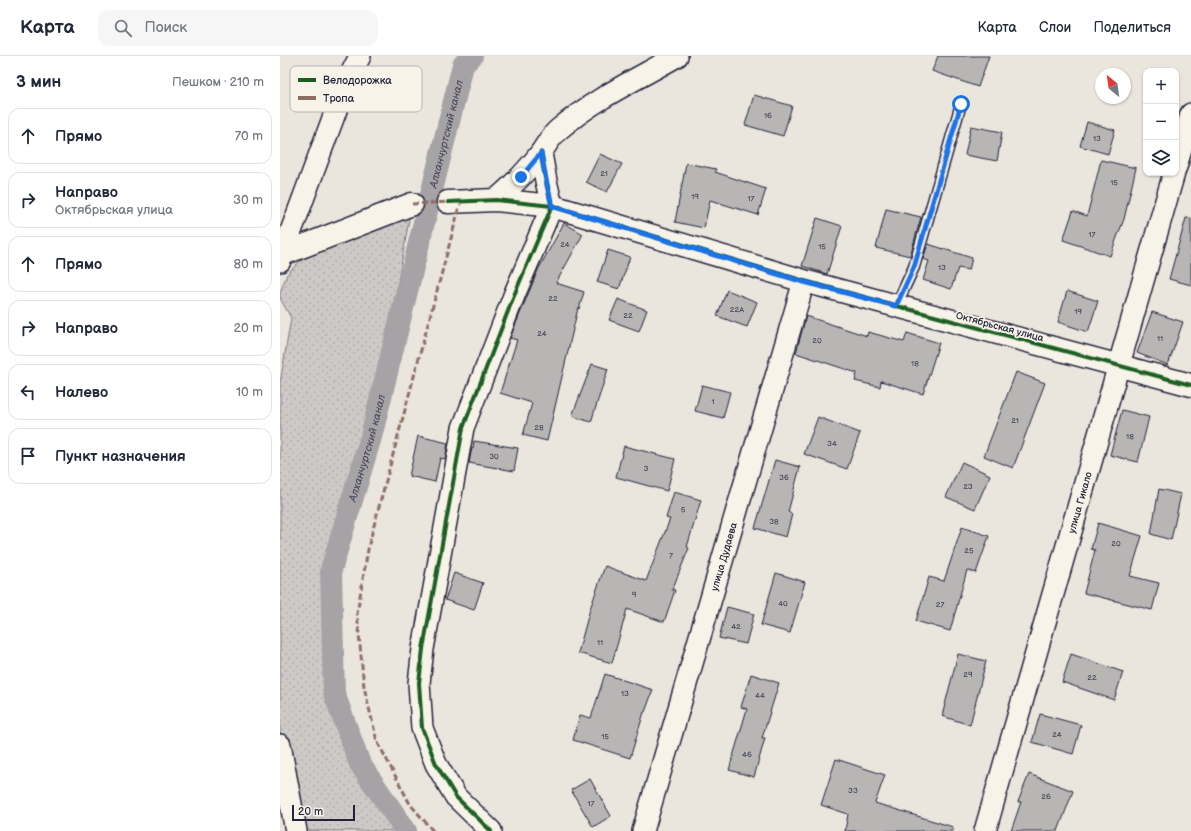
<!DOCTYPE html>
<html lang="ru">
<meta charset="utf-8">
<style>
:root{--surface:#fff;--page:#f6f6f7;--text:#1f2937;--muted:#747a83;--line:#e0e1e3}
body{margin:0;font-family:"Balsamiq Sans",sans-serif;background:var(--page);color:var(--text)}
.controls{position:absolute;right:12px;top:12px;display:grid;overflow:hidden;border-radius:8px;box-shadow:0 1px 3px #0004}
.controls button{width:36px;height:36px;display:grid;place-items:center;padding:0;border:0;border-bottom:1px solid var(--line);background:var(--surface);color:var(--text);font:20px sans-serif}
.compass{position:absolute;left:815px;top:12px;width:36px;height:36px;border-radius:50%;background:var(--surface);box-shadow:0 1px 3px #0004;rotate:331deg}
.scale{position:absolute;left:12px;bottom:10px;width:63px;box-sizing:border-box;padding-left:4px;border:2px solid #22223b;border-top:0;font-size:11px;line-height:14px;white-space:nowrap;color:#22223b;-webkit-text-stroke:3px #f7f3e8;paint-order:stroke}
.stop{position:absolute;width:12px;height:12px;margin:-9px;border:3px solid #1a73e8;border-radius:50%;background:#fff}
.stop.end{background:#1a73e8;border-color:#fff;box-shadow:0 1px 4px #0008}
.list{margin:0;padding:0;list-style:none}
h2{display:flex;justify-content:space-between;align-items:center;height:52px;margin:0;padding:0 16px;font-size:17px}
h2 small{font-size:13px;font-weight:400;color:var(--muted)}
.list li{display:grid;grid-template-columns:26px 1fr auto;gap:12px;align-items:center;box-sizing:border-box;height:56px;margin:0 8px 8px;padding:0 8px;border:1px solid var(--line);border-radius:12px}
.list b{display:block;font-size:15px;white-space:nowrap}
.list p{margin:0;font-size:13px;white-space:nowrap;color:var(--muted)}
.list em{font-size:13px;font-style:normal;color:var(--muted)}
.icon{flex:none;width:22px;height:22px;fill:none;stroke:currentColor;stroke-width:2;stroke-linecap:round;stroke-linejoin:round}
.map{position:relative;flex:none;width:911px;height:775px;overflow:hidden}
header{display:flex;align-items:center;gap:24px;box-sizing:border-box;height:56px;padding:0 20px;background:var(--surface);border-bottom:1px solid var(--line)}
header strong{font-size:19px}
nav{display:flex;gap:22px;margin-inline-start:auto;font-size:14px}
.search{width:280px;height:36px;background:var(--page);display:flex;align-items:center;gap:10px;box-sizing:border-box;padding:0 14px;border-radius:12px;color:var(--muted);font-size:15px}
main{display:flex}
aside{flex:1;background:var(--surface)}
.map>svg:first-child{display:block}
.green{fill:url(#green-dots);stroke:#787680}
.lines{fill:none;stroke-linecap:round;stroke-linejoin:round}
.canal{stroke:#a6a3a6;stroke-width:22}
.building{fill:#b8b6b5;stroke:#22223b}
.service-casing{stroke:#22223b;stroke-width:13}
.minor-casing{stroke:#22223b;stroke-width:24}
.tertiary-casing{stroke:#22223b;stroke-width:25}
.service{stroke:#f7f3e8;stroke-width:10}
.minor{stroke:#f7f3e8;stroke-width:21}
.tertiary{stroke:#f7f3e8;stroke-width:22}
.quiet{stroke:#8d6e63;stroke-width:3;stroke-dasharray:6 3;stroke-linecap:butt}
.cycleway-casing{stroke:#f7f3e8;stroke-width:6}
.cycleway{stroke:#1b5e20;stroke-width:4}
.route{stroke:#1a73e8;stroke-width:5}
.labels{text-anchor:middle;stroke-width:3.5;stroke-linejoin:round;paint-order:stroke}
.number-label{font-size:8px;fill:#48475a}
.street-label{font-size:10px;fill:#22223b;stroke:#f7f3e8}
.water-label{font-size:11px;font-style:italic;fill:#504f60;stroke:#f7f3e8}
.key{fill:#f7f3e8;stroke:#b7b4b4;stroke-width:1}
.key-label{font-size:11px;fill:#22223b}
</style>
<header>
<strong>Карта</strong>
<div class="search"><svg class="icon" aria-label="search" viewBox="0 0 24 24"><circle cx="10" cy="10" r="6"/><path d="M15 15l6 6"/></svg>Поиск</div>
<nav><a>Карта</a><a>Слои</a><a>Поделиться</a></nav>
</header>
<main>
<aside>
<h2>3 мин<small>Пешком · 210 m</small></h2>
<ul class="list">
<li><svg class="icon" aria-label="ahead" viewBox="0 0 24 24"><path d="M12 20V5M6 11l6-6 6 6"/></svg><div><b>Прямо</b></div><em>70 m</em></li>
<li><svg class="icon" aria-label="right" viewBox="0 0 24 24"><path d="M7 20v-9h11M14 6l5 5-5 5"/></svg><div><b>Направо</b><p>Октябрьская улица</p></div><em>30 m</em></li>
<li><svg class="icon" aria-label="ahead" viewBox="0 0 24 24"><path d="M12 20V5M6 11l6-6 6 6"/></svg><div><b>Прямо</b></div><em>80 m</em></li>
<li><svg class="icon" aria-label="right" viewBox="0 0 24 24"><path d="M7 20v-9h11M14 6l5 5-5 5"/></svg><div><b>Направо</b></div><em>20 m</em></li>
<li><svg class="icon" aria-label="left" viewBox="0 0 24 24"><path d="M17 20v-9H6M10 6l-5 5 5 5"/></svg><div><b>Налево</b></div><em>10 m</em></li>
<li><svg class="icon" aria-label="arrive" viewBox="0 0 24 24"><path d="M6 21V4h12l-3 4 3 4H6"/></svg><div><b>Пункт назначения</b></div></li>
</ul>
</aside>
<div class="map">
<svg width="911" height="775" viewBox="0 0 911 775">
<defs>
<pattern id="green-dots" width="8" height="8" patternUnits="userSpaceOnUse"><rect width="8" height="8" fill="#cdc9c6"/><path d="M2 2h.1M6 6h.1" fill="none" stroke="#b0acab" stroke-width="1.8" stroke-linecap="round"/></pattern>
</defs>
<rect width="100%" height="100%" fill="#eae6de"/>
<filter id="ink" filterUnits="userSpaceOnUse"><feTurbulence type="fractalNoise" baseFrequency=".025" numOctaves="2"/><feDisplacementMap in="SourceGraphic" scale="8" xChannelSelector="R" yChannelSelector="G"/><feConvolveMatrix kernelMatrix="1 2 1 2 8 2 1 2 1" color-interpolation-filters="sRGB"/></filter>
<g filter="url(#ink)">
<polygon class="green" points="130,158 91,381 51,514 54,637 80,708 126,775 16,775 0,689 0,327 11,262 0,242 0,237 7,218 26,199 49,192"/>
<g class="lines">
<path class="canal" id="s1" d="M126,775L80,708L54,637L51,514L91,381L183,9L192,0"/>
</g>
<g class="building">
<polygon points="658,0 709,0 698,31 652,15"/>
<polygon points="474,39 512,50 503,80 465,69"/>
<polygon points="807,66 835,74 828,98 800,90"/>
<polygon points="691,70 722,76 717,105 685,99"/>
<polygon points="320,98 342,108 327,136 306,126"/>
<polygon points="821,104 856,112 844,163 830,200 783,184 793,155 807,160"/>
<polygon points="406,107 436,113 435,116 486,133 478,159 430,144 424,172 395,166"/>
<polygon points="606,153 641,161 630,200 596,192"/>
<polygon points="537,162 562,170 547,218 522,210"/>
<polygon points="906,162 911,162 911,229 889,223"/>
<polygon points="284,167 303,178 276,227 304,236 299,253 298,252 267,385 243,379 252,347 220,337 237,284 230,282 258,214"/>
<polygon points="648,188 692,202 689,214 678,212 671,233 643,224 649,205 643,203"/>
<polygon points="328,194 350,201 339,233 317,226"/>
<polygon points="447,234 477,246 467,271 437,260"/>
<polygon points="787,235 818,245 808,276 778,266"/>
<polygon points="338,243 367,254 359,275 329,264"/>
<polygon points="872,256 903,266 888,309 857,297"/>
<polygon points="526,260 587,280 588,276 624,286 627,277 659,287 643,338 601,325 600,331 575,325 577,317 516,297"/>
<polygon points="312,308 328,313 311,366 292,360"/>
<polygon points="736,316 765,327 733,412 704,400"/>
<polygon points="422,329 450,336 443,362 415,355"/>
<polygon points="842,354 869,361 858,406 830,399"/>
<polygon points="538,361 580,377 567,413 524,398"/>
<polygon points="138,380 168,387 165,403 160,402 155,426 129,420"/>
<polygon points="194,385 238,392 234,415 189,407 192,392 193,393"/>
<polygon points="344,390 395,403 387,435 336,421"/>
<polygon points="495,404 520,411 508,456 512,458 506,481 475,472"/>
<polygon points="682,406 710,419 695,453 666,441"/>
<polygon points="879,433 901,438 891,484 871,478"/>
<polygon points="394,436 421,444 407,491 409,492 392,534 395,534 384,566 347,553 332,607 298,597 310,553 325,510 366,525 390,463 386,462"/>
<polygon points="818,467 862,480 850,520 879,527 872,554 804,537 815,494 811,493"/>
<polygon points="682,471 709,480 696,517 687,514 670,575 636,565 649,521 664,525"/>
<polygon points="174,517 203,527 194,554 165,544"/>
<polygon points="496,517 525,526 510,577 481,569"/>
<polygon points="447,551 474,558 466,588 439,582"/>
<polygon points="678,598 706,605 690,669 662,660"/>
<polygon points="791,598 843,616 834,644 782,626"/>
<polygon points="325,618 373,634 365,656 364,656 350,702 293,684 300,659 311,662"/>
<polygon points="471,618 499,627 482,682 485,682 474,721 449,714 467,653 461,651"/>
<polygon points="760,658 801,669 793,698 752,686"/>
<polygon points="556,703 605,719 595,747 673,771 673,775 565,775 568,758 541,749"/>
<polygon points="749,718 793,735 778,775 731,775 741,746 738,746"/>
<polygon points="310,723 331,760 313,771 291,734"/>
</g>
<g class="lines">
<defs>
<polyline id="service" points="616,250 634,211 681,48"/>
<g id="minor">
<polyline points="896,111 911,58"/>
<path d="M216,144C232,130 247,115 260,98C266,90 270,81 278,74C314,43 357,23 397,0"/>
<polyline points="0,205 65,30 80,0"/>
<polyline points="0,689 16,775"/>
<polyline points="211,775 176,741 156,708 142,672 139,627 143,593 183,372 235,237 272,150 266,125 261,97"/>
<path id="s2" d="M363,775L524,225"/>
<path id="s3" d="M705,775L894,117"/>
</g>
<g id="tertiary">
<polyline points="168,146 216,144 272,150 524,225 911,329"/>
<polyline points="0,196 3,198 132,148"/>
</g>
</defs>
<use href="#service" class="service-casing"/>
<use href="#minor" class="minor-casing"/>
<use href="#tertiary" class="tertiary-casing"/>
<use href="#service" class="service"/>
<use href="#minor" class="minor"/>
<use href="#tertiary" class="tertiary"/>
<g class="quiet">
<polyline points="132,148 168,146"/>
<polyline points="153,775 130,748 97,685 84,631 77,557 89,488 181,145"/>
</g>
<defs>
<g id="cycleway">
<polyline points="168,146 216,144 272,150 524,225 911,329"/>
<polyline points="211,775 176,741 156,708 142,672 139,627 143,593 183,372 235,237 272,150 266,125 261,97"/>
</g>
</defs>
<use href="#cycleway" class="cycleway-casing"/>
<use href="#cycleway" class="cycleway"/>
</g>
</g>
<g class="lines" filter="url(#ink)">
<polyline class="route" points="241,121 261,97 266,124 272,150 524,226 616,250 634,211 681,48"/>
</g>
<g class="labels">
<g class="number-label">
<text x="488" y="62">16</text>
<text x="817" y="85">13</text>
<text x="324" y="120">21</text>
<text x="834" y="129">15</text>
<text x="415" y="143">19</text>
<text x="471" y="145">17</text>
<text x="812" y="181">17</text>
<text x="285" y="191">24</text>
<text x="542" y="193">15</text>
<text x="662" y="214">13</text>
<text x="273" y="245">22</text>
<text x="457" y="256">22А</text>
<text x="798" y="258">19</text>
<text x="348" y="262">22</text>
<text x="262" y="280">24</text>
<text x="880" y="285">11</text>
<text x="537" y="287">20</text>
<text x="635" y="310">18</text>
<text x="433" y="348">1</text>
<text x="735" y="367">21</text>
<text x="259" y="374">28</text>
<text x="850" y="383">18</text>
<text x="552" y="390">34</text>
<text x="214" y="403">30</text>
<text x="366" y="415">3</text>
<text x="504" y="424">36</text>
<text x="688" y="433">23</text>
<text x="403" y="456">5</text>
<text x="494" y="468">38</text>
<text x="836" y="490">20</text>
<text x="689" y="497">25</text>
<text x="391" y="502">7</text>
<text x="354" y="541">9</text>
<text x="503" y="550">40</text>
<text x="660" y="551">27</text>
<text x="456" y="573">42</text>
<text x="320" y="589">11</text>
<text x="688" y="621">29</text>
<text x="812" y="624">22</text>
<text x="345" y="640">13</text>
<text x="480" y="642">44</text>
<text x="777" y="681">24</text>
<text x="325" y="683">15</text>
<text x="467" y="701">46</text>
<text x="573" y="737">33</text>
<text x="766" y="743">26</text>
<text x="311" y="750">17</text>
</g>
<g class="street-label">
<text transform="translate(720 270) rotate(15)" y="4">Октябрьская улица</text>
<text dy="4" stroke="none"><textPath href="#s3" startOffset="342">улица Гикало</textPath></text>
<text dy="4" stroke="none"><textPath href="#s2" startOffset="286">улица Дудаева</textPath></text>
</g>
<g class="water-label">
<text dy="4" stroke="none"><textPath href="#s1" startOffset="731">Алханчуртский канал</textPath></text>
<text dy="4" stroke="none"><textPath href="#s1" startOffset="407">Алханчуртский канал</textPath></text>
</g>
</g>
<rect x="10" y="10" width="132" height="46" rx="6" class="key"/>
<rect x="18" y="22" width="18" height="4" fill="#1b5e20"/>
<rect x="18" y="40" width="18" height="4" fill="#8d6e63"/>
<g class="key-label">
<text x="43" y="28">Велодорожка</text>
<text x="43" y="46">Тропа</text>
</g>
</svg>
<div class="controls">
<button>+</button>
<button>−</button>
<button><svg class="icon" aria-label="layers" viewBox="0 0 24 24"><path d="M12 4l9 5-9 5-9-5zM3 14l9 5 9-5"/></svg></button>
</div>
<svg class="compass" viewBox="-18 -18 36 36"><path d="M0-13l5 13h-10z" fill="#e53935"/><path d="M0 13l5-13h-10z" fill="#747a83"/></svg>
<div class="scale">20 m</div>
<div class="stop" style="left:681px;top:48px"></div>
<div class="stop end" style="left:241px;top:121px"></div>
</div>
</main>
